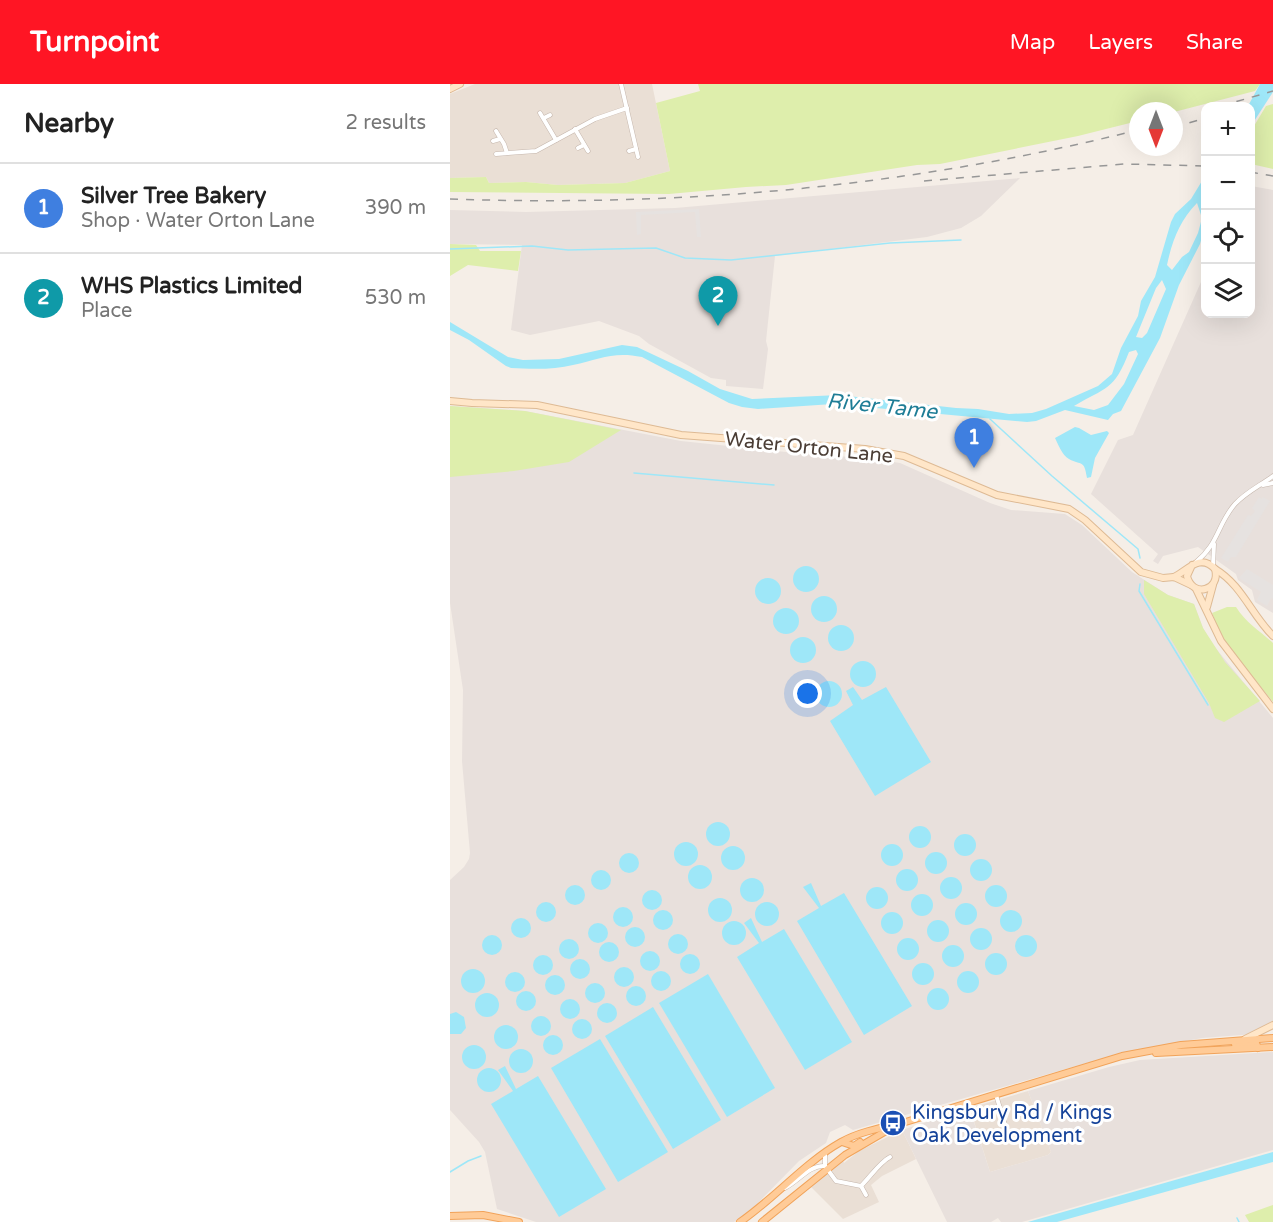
<!DOCTYPE html>
<meta charset="utf-8">
<style>
:root{--surface:#fff;--page:#f2f2f2;--text:#222;--muted:#767676;--line:#e0e0e0;--accent:#ff1524}
body{margin:0;font-family:"Varela Round",sans-serif;background:var(--page);color:var(--text)}
.controls{position:absolute;right:18px;top:18px;display:grid;overflow:hidden;border-radius:12px;box-shadow:0 6px 24px #0002}
.controls button{width:54px;height:54px;display:grid;place-items:center;padding:0;border:0;border-bottom:2px solid var(--line);background:var(--surface);color:var(--text);font:30px sans-serif}
.compass{position:absolute;left:679px;top:18px;width:54px;height:54px;border-radius:50%;background:var(--surface);box-shadow:0 6px 24px #0002;rotate:180deg}
.you{position:absolute;left:358px;top:610px;width:21px;height:21px;margin:-15px;border:4px solid #fff;border-radius:50%;background:#1a73e8;box-shadow:0 0 0 9px #1a73e833}
.badge{display:grid;place-items:center;width:39px;height:39px;border-radius:50%;background:var(--accent);color:#fff;font-size:20px;font-weight:700}
.pin{position:absolute;translate:-50% -50px;filter:drop-shadow(0 2px 3px #0008)}
.pin::after{content:'';position:absolute;top:32px;width:21px;height:18px;background:inherit;clip-path:polygon(0 0,100% 0,50% 100%)}
.list{margin:0;padding:0;list-style:none}
h2{display:flex;justify-content:space-between;align-items:center;height:78px;margin:0;padding:0 24px;font-size:26px}
h2 small{font-size:20px;font-weight:400;color:var(--muted)}
.list li{display:grid;grid-template-columns:39px 1fr auto;gap:18px;align-items:center;box-sizing:border-box;height:90px;padding:0 24px;border-top:2px solid var(--line)}
.list b{display:block;font-size:22px;white-space:nowrap}
.list p{margin:0;font-size:20px;white-space:nowrap;color:var(--muted)}
.list em{font-size:20px;font-style:normal;color:var(--muted)}
.icon{flex:none;width:33px;height:33px;fill:none;stroke:currentColor;stroke-width:2;stroke-linecap:round;stroke-linejoin:round}
.map{position:relative;flex:none;width:823px;height:1138px;overflow:hidden}
header{display:flex;align-items:center;gap:36px;box-sizing:border-box;height:84px;padding:0 30px;background:var(--accent);color:#fff}
header strong{font-size:28px}
nav{display:flex;gap:33px;margin-inline-start:auto;font-size:21px}
main{display:flex}
aside{flex:1;background:var(--surface)}
.map>svg:first-child{display:block}
.residential{fill:#eadfd5}
.industrial{fill:#e8e0dc}
.green{fill:#deeeac}
.parking{fill:#e6e2e0}
.water{fill:#9ee7f8;fill-rule:evenodd}
.lines{fill:none;stroke-linecap:round;stroke-linejoin:round}
.stream{stroke:#9ee7f8;stroke-width:1.5}
.street-casing{stroke:#c5b6ac;stroke-width:5}
.secondary-casing{stroke:#deba94;stroke-width:8}
.primary-casing{stroke:#f1a35a;stroke-width:8}
.street{stroke:#fff;stroke-width:4}
.secondary{stroke:#ffe6c8;stroke-width:6}
.primary{stroke:#ffcb97;stroke-width:6}
.rail{stroke:#979797;stroke-width:1.5;stroke-dasharray:8 8;stroke-linecap:butt}
.labels{text-anchor:middle;stroke-width:6;stroke-linejoin:round;paint-order:stroke}
.street-label{font-size:20px;fill:#4a3d35;stroke:#fff}
.transit-label{font-size:20px;fill:#164399;stroke:#fff;text-anchor:start}
.water-label{font-size:21px;font-style:italic;fill:#1e7d96;stroke:#fff}
</style>
<header>
<strong>Turnpoint</strong>
<nav><a>Map</a><a>Layers</a><a>Share</a></nav>
</header>
<main>
<aside>
<h2>Nearby<small>2 results</small></h2>
<ul class="list">
<li><span class="badge" style="background:#3f7fe0">1</span><div><b>Silver Tree Bakery</b><p>Shop · Water Orton Lane</p></div><em>390 m</em></li>
<li><span class="badge" style="background:#0f9aa8">2</span><div><b>WHS Plastics Limited</b><p>Place</p></div><em>530 m</em></li>
</ul>
</aside>
<div class="map">
<svg width="823" height="1138" viewBox="0 0 823 1138">
<rect width="100%" height="100%" fill="#f5eee7"/>
<g class="residential">
<polygon points="25,0 202,0 220,87 175,99 108,101 76,98 39,99 36,93 0,94 0,10"/>
<polygon points="578,1007 601,1068 598,1071 540,1088 521,1028 523,1023"/>
<polygon points="452,1046 466,1075 432,1092 421,1101 429,1118 393,1135 361,1103 393,1076 394,1079 409,1067"/>
</g>
<g class="industrial">
<polygon points="570,94 531,132 511,144 477,153 325,172 316,257 318,265 313,305 276,302 276,296 261,294 199,260 189,252 149,237 80,251 61,246 72,161 0,160 0,126 76,128 225,124"/>
<polygon points="801,102 823,106 823,529 805,518 802,506 788,496 786,490 748,463 713,472 708,480 703,477 708,470 641,410 668,356 683,351 755,189 756,230 800,230"/>
<polygon points="0,322 75,327 231,357 355,370 417,374 450,379 540,419 561,426 615,430 632,441 682,488 718,511 744,520 753,544 763,561 823,634 823,939 805,950 752,954 672,969 403,1046 395,1041 380,1048 376,1059 349,1077 306,1121 284,1138 86,1138 47,1125 35,1068 29,1058 0,1026 0,796 14,783 19,775 20,769 12,677 13,606 0,519"/>
<polygon points="823,968 823,1066 572,1138 551,1138 548,1134 541,1138 497,1138 452,1046 523,1023 521,1029 540,1088 598,1071 601,1068 578,1007 659,983 690,976"/>
</g>
<g class="green">
<polygon points="248,0 810,0 805,7 724,28 688,27 688,37 628,52 490,80 467,81 336,101 296,103 219,110 0,108 0,94 36,93 39,99 76,98 108,101 175,99 220,87 206,19 250,7"/>
<polygon points="823,20 823,85 801,80 801,47 816,22"/>
<polygon points="0,160 26,161 30,167 71,167 68,187 18,181 0,192"/>
<polygon points="0,322 75,327 171,346 119,378 64,387 0,393"/>
<polygon points="694,496 718,511 744,520 753,544 775,578 810,617 774,638 765,634 759,619 694,510"/>
<path d="M777,523H786C796,539 809,546 823,559V618L772,555L762,529Z"/>
<polygon points="823,1121 823,1138 799,1138 795,1131"/>
</g>
<g class="parking">
<polygon points="249,125 251,153 247,153 245,128 191,131 191,150 187,151 186,128"/>
<polygon points="809,413 812,415 813,413 820,417 786,473 781,473 778,478 771,474 798,431 801,432 805,427 802,424"/>
<polygon points="797,485 823,501 823,515 821,514 817,522 807,516 811,508 789,494"/>
</g>
<g class="water">
<polygon points="810,0 823,0 823,8 801,42 800,22 798,22"/>
<path d="M755,92V104L752,110L755,113V142L750,160L729,201L710,254L671,327L663,330L658,336L615,326L586,337L577,338L383,320L308,325L292,323L279,319L192,273C164,267 149,275 123,281C104,286 80,285 61,284L56,282L19,256L0,246V238L58,273L73,276L109,275L172,261L187,263L238,287L270,305L302,315L389,311L506,324L528,325L559,330L582,329L596,325L648,302L662,290L671,264L688,232L691,217L705,193L721,138L725,130L741,115ZM747,119L752,134L748,149L739,168L732,173L722,186L717,181C722,157 730,136 747,119ZM712,196L716,205L697,249L692,254L686,253L706,204ZM686,266L688,270L674,300L658,321L644,326L624,322C656,303 664,307 679,268Z"/>
<path d="M625,343L629,344L641,351L657,347L659,349L645,374L641,393L637,394C634,375 632,382 619,375C612,371 608,360 605,354Z"/>
<circle cx="356" cy="495" r="13"/>
<circle cx="318" cy="507" r="13"/>
<circle cx="374" cy="525" r="13"/>
<circle cx="336" cy="537" r="13"/>
<circle cx="391" cy="554" r="13"/>
<circle cx="353" cy="566" r="13"/>
<circle cx="413" cy="590" r="13"/>
<circle cx="379" cy="610" r="13"/>
<polygon points="403,603 412,616 436,603 481,678 425,712 380,637 403,621 396,607"/>
<circle cx="268" cy="750" r="12"/>
<circle cx="470" cy="753" r="11"/>
<circle cx="515" cy="761" r="11"/>
<circle cx="236" cy="770" r="12"/>
<circle cx="442" cy="771" r="11"/>
<circle cx="283" cy="774" r="12"/>
<circle cx="486" cy="779" r="11"/>
<circle cx="179" cy="779" r="10"/>
<circle cx="531" cy="786" r="11"/>
<circle cx="250" cy="793" r="12"/>
<circle cx="457" cy="796" r="11"/>
<circle cx="151" cy="796" r="10"/>
<circle cx="501" cy="804" r="11"/>
<circle cx="302" cy="806" r="12"/>
<polygon points="361,799 371,822 394,809 462,922 414,951 347,837 369,824 353,803"/>
<circle cx="125" cy="811" r="10"/>
<circle cx="546" cy="812" r="11"/>
<circle cx="427" cy="814" r="11"/>
<circle cx="202" cy="816" r="10"/>
<circle cx="472" cy="821" r="11"/>
<circle cx="270" cy="826" r="12"/>
<circle cx="96" cy="828" r="10"/>
<circle cx="317" cy="830" r="12"/>
<circle cx="516" cy="830" r="11"/>
<circle cx="173" cy="833" r="10"/>
<circle cx="213" cy="836" r="10"/>
<circle cx="561" cy="837" r="11"/>
<circle cx="442" cy="839" r="11"/>
<circle cx="71" cy="844" r="10"/>
<polygon points="301,834 312,858 334,845 402,958 355,986 287,873 309,859 294,839"/>
<circle cx="488" cy="847" r="11"/>
<circle cx="284" cy="849" r="12"/>
<circle cx="148" cy="849" r="10"/>
<circle cx="185" cy="853" r="10"/>
<circle cx="531" cy="855" r="11"/>
<circle cx="228" cy="860" r="10"/>
<circle cx="42" cy="861" r="10"/>
<circle cx="576" cy="862" r="11"/>
<circle cx="458" cy="865" r="11"/>
<circle cx="119" cy="865" r="10"/>
<circle cx="159" cy="868" r="10"/>
<circle cx="503" cy="872" r="11"/>
<circle cx="200" cy="877" r="10"/>
<circle cx="546" cy="880" r="11"/>
<circle cx="240" cy="880" r="10"/>
<circle cx="93" cy="881" r="10"/>
<circle cx="130" cy="885" r="10"/>
<circle cx="473" cy="890" r="11"/>
<circle cx="174" cy="893" r="10"/>
<circle cx="23" cy="897" r="12"/>
<circle cx="211" cy="897" r="10"/>
<circle cx="518" cy="898" r="11"/>
<circle cx="65" cy="898" r="10"/>
<polygon points="258,890 325,1004 277,1033 209,919"/>
<circle cx="105" cy="901" r="10"/>
<circle cx="145" cy="909" r="10"/>
<circle cx="186" cy="912" r="10"/>
<circle cx="488" cy="915" r="11"/>
<circle cx="76" cy="917" r="10"/>
<circle cx="37" cy="921" r="12"/>
<circle cx="120" cy="925" r="10"/>
<circle cx="157" cy="929" r="10"/>
<polygon points="203,923 271,1036 223,1065 155,952"/>
<polygon points="6,928 14,933 16,944 11,950 0,950 0,930"/>
<circle cx="91" cy="942" r="10"/>
<circle cx="132" cy="945" r="10"/>
<circle cx="56" cy="953" r="12"/>
<circle cx="103" cy="961" r="10"/>
<polygon points="150,955 218,1068 168,1098 101,984"/>
<circle cx="24" cy="973" r="12"/>
<circle cx="71" cy="977" r="12"/>
<polygon points="55,982 66,1005 88,992 156,1105 109,1133 41,1020 63,1007 48,986"/>
<circle cx="39" cy="996" r="12"/>
<polygon points="823,1068 823,1078 607,1138 578,1138"/>
</g>
<g class="lines">
<g class="stream">
<polyline points="0,165 82,162 118,166 206,164 235,174 281,176 440,159 511,156"/>
<polyline points="540,335 602,392 688,465 690,474"/>
<polyline points="184,389 324,401"/>
<polyline points="690,500 689,507 758,621"/>
<polyline points="0,1088 18,1077 31,1072"/>
<polyline points="787,1134 789,1138"/>
</g>
<defs>
<g id="street">
<polyline points="171,0 188,73"/>
<polyline points="90,29 106,56"/>
<polyline points="94,34 100,31"/>
<polyline points="125,45 138,67"/>
<polyline points="46,47 54,60 57,69"/>
<polyline points="43,57 50,55"/>
<polyline points="128,64 134,61"/>
<polyline points="179,67 186,65"/>
<polyline points="46,70 86,67 145,35 177,24"/>
<polyline points="813,401 823,399"/>
<path d="M746,478C768,461 768,439 785,420C796,408 811,401 823,392"/>
<polyline points="763,482 764,460"/>
<polyline points="546,1011 560,1057"/>
<polyline points="375,1070 375,1082 386,1097 411,1102 416,1111"/>
<path d="M411,1102C420,1093 430,1078 440,1073"/>
<path d="M335,1104C349,1097 359,1081 375,1082"/>
</g>
<g id="secondary">
<polyline points="0,5 10,0"/>
<polyline points="0,317 22,319 87,321 231,351 415,365 454,372 547,411 619,425 635,436 691,488 713,494 724,493 741,501"/>
<path d="M765,485C792,501 801,530 823,552"/>
<path d="M724,493C738,486 750,469 765,485C771,507 742,514 737,492L742,481"/>
<polyline points="746,505 771,557 823,625"/>
<polyline points="757,523 763,501"/>
<polyline points="795,955 823,941"/>
</g>
<g id="primary">
<polyline points="785,960 806,959 808,964"/>
<polyline points="706,969 823,963"/>
<polyline points="392,1058 404,1062 410,1058"/>
<polyline points="0,1132 33,1131 69,1138"/>
<path d="M290,1138C325,1114 354,1079 391,1058C409,1048 430,1044 449,1040L672,972L731,961L823,954"/>
<polyline points="312,1138 395,1071 443,1043"/>
</g>
</defs>
<use href="#street" class="street-casing"/>
<use href="#secondary" class="secondary-casing"/>
<use href="#primary" class="primary-casing"/>
<use href="#street" class="street"/>
<use href="#secondary" class="secondary"/>
<use href="#primary" class="primary"/>
<g class="rail">
<polyline points="771,22 823,7"/>
<polyline points="724,43 756,34"/>
<polyline points="800,88 823,92"/>
<polyline points="474,97 674,80 756,82"/>
<path d="M0,115C235,123 460,103 688,46"/>
</g>
</g>
<defs>
<symbol id="bus-disc" viewBox="-11 -11 22 22"><circle r="9.5" fill="#1a4fb4" stroke="#fff"/><path d="M-5-6H5V4H4V6H2V4H-2V6H-4V4H-5ZM-3.5-4V0h7V-4ZM-3.5 1.2v1.5H-2V1.2ZM2 1.2v1.5H3.5V1.2Z" fill="#fff"/></symbol>
</defs>
<g fill-rule="evenodd">
<use href="#bus-disc" x="428" y="1024" width="30" height="30"/>
</g>
<g class="labels">
<g class="street-label">
<text transform="translate(359 363) rotate(6)" y="7">Water Orton Lane</text>
</g>
<g class="transit-label">
<text x="462" y="1035">Kingsbury Rd / Kings<tspan x="462" dy="23">Oak Development</tspan></text>
</g>
<g class="water-label">
<text transform="translate(432 322) rotate(6)" y="7">River Tame</text>
</g>
</g>
</svg>
<div class="controls">
<button>+</button>
<button>−</button>
<button><svg class="icon" aria-label="locate" viewBox="0 0 24 24"><circle cx="12" cy="12" r="6"/><path d="M12 2v4M12 18v4M2 12h4M18 12h4"/></svg></button>
<button><svg class="icon" aria-label="layers" viewBox="0 0 24 24"><path d="M12 4l9 5-9 5-9-5zM3 14l9 5 9-5"/></svg></button>
</div>
<svg class="compass" viewBox="-18 -18 36 36"><path d="M0-13l5 13h-10z" fill="#e53935"/><path d="M0 13l5-13h-10z" fill="#767676"/></svg>
<div class="you"></div>
<div class="pin badge" style="left:524px;top:384px;background:#3f7fe0">1</div>
<div class="pin badge" style="left:268px;top:242px;background:#0f9aa8">2</div>
</div>
</main>
